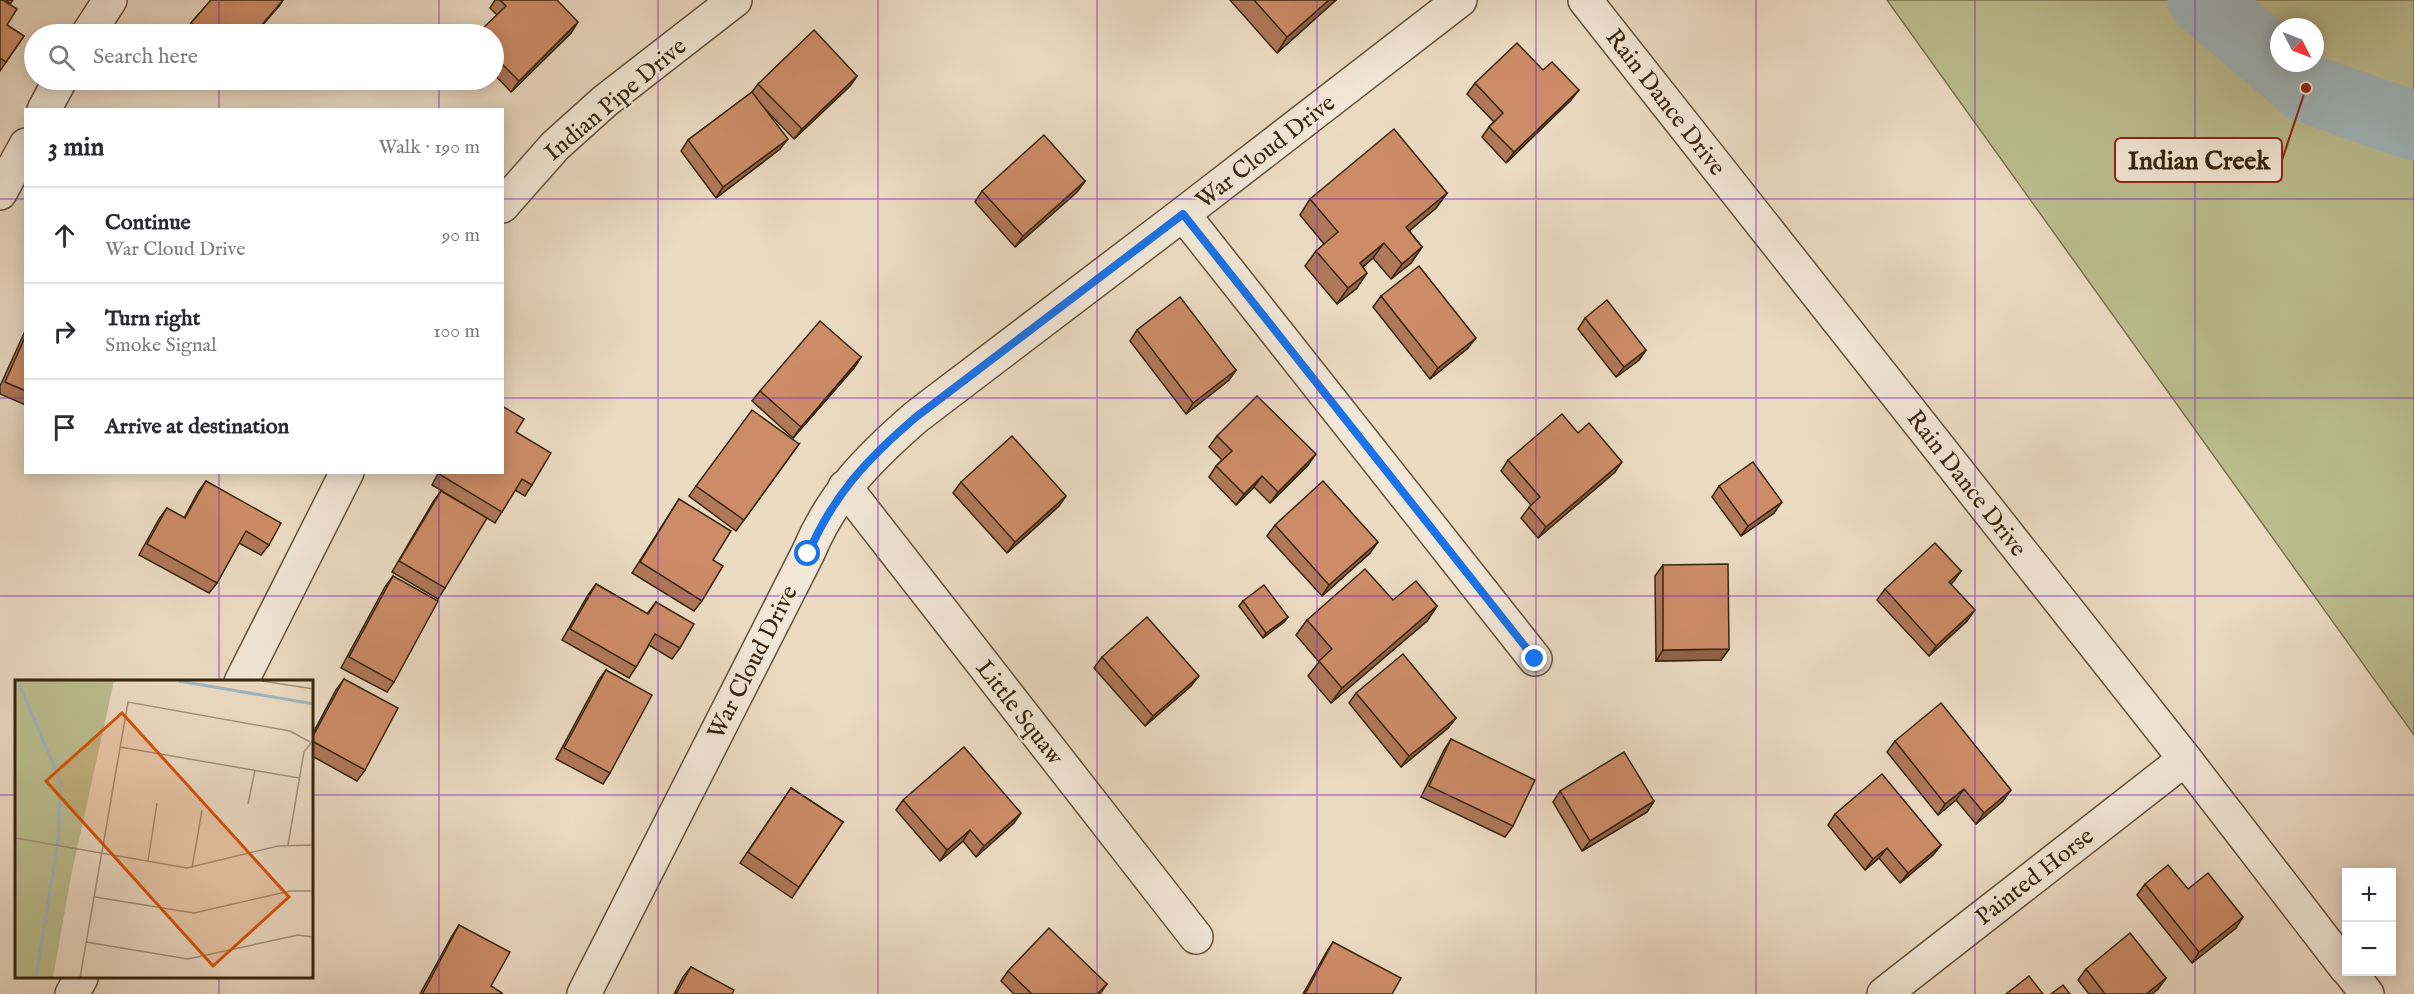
<!DOCTYPE html>
<meta charset="utf-8">
<style>
:root{--surface:#fff;--page:#f7f7f7;--text:#2b2b33;--muted:#7c7c81;--line:#e1e1e2}
body{margin:0;font-family:"IM FELL English",serif;background:var(--page);color:var(--text)}
.controls{position:absolute;right:18px;bottom:18px;display:grid;overflow:hidden;border-radius:0px;box-shadow:0 3px 15px #0003}
.controls button{width:54px;height:54px;display:grid;place-items:center;padding:0;border:0;border-bottom:2px solid var(--line);background:var(--surface);color:var(--text);font:30px sans-serif}
.compass{position:absolute;left:2270px;top:18px;width:54px;height:54px;border-radius:50%;background:var(--surface);box-shadow:0 3px 15px #0003;rotate:132deg}
.stop{position:absolute;width:18px;height:18px;margin:-14px;border:4px solid #1a73e8;border-radius:50%;background:#fff}
.stop.end{background:#1a73e8;border-color:#fff;box-shadow:0 2px 6px #0008}
.list{margin:0;padding:0;list-style:none}
h2{display:flex;justify-content:space-between;align-items:center;height:78px;margin:0;padding:0 24px;font-size:26px}
h2 small{font-size:20px;font-weight:400;color:var(--muted)}
.list li{display:grid;grid-template-columns:39px 1fr auto;gap:18px;align-items:center;box-sizing:border-box;height:96px;padding:0 24px;border-top:2px solid var(--line)}
.list b{display:block;font-size:22px;white-space:nowrap}
.list p{margin:0;font-size:20px;white-space:nowrap;color:var(--muted)}
.list em{font-size:20px;font-style:normal;color:var(--muted)}
.icon{flex:none;width:33px;height:33px;fill:none;stroke:currentColor;stroke-width:2;stroke-linecap:round;stroke-linejoin:round}
.map{position:relative;flex:none;width:2414px;height:994px;overflow:hidden}
.search{position:absolute;background:var(--surface);box-shadow:0 3px 15px #0003;left:24px;top:24px;width:480px;height:66px;display:flex;align-items:center;gap:15px;box-sizing:border-box;padding:0 21px;border-radius:33px;color:var(--muted);font-size:22px}
.panel{position:absolute;background:var(--surface);box-shadow:0 3px 15px #0003;left:24px;top:108px;width:480px;height:366px;border-radius:0px}
.map>svg:first-child{display:block}
.green{fill:#bcbe90;stroke:#7a724f;stroke-width:1.5;fill-rule:evenodd}
.lines{fill:none;stroke-linecap:round;stroke-linejoin:round}
.river{stroke:#a0b8bf;stroke-width:69}
.minor-casing{stroke:#64523b;stroke-width:36}
.minor{stroke:#f3e8d8;stroke-width:33}
.wall{fill:#af7859;stroke:#37250e;stroke-width:1.5}
.shaded-wall{fill:#8f6248;stroke:#37250e;stroke-width:1.5}
.building{fill:#cc8c67;stroke:#37250e;stroke-width:1.5}
.route{stroke:#1a73e8;stroke-width:8}
.grid{fill:none;stroke:#7b2cbf;stroke-width:1.5;stroke-opacity:0.55}
.labels{text-anchor:middle;stroke-width:4.5;stroke-linejoin:round;paint-order:stroke}
.street-label{font-size:24px;fill:#37250e;stroke:#f3e8d8}
.inset-river{fill:none;stroke:#a0b8bf;stroke-width:3}
.inset-road{fill:none;stroke:#a4927b;stroke-width:1.5}
.view{fill:#d6540c;fill-opacity:0.15;stroke:#d6540c;stroke-width:3}
.inset-edge{fill:none;stroke:#37250e;stroke-width:3}
.leader{fill:none;stroke:#8f2418;stroke-width:2}
.callout-dot{fill:#8f2418;stroke:#f3e8d8;stroke-width:2}
.callout{fill:#f3e8d8;stroke:#8f2418;stroke-width:2}
.callout-label{font-size:26px;text-anchor:middle;font-weight:bold;fill:#37250e}
</style>
<div class="map">
<svg width="2414" height="994" viewBox="0 0 2414 994">
<rect width="100%" height="100%" fill="#ecdbc3"/>
<filter id="stains"><feTurbulence type="fractalNoise" baseFrequency=".00333" numOctaves="4"/><feColorMatrix values="0 0 0 0 .2 0 0 0 0 .09 0 0 0 0 .02 0 0 0 .5 -.17"/></filter>
<radialGradient id="worn" r=".72"><stop offset=".6" stop-color="#630" stop-opacity="0"/><stop offset="1" stop-color="#630" stop-opacity=".3"/></radialGradient>
<path class="green" d="M1887,0H2414V735ZM2279,27H2315V63H2279Z"/>
<g class="lines">
<polyline class="river" points="2202,0 2306,88 2414,126"/>
<defs>
<g id="minor">
<polyline points="1585,0 2185,759 2346,968"/>
<polyline points="88,34 110,0"/>
<polyline points="44,110 60,80"/>
<polyline points="0,193 26,145"/>
<polyline points="502,206 555,146 605,101 735,0"/>
<polyline points="1183,214 1535,659"/>
<polyline points="845,487 1196,937"/>
<polyline points="241,682 347,472"/>
<polyline points="2350,972 2367,994"/>
<polyline points="72,994 81,978"/>
<path d="M584,994L808,553C832,495 869,458 916,417L1183,214L1460,0"/>
<polyline points="1884,994 2185,759"/>
</g>
</defs>
<use href="#minor" class="minor-casing"/>
<use href="#minor" class="minor"/>
</g>
<g class="wall">
<polygon points="0,0 7,25 24,36 0,71"/>
<polygon points="6,0 13,0 10,4"/>
<polygon points="211,0 283,0 255,34 184,34 191,23"/>
<polygon points="495,0 557,0 571,33 511,92 494,74 494,34 497,15 490,8"/>
<polygon points="1230,0 1336,0 1277,53"/>
<polygon points="857,76 850,86 794,139 764,108 780,149 716,198 681,151 688,140 752,92 758,84"/>
<polygon points="1475,83 1571,100 1506,163 1482,137 1489,127 1494,122 1467,94"/>
<polygon points="1085,181 1077,192 1015,247 975,202 982,191"/>
<polygon points="1447,193 1436,208 1409,231 1422,247 1411,263 1391,279 1373,258 1363,267 1357,288 1337,304 1305,266 1316,251 1324,244 1300,215 1310,199"/>
<polygon points="1381,296 1468,348 1430,379 1373,307"/>
<polygon points="1585,318 1646,350 1639,360 1616,377 1578,329"/>
<polygon points="26,329 26,405 0,394 0,386"/>
<polygon points="1137,330 1236,370 1229,380 1186,414 1130,341"/>
<polygon points="861,357 854,368 793,438 752,401 760,391"/>
<polygon points="516,432 532,485 525,496 515,490 495,523 432,485 439,472 502,472"/>
<polygon points="1578,433 1615,472 1538,538 1521,518 1531,505 1501,471 1508,460"/>
<polygon points="1217,436 1308,465 1270,503 1254,487 1236,505 1209,477 1216,466 1222,460 1209,447"/>
<polygon points="799,444 736,531 689,496 696,486"/>
<polygon points="206,481 269,545 261,555 239,543 217,583 209,593 139,555 159,519 167,508 184,518 198,492"/>
<polygon points="961,482 1059,506 1007,553 953,493"/>
<polygon points="1719,486 1774,513 1741,536 1712,497"/>
<polygon points="441,491 445,588 438,599 392,572 433,502"/>
<polygon points="679,499 713,560 702,601 694,611 632,573"/>
<polygon points="1275,525 1370,553 1322,596 1267,536"/>
<polygon points="1663,565 1729,649 1721,660 1656,661 1655,576"/>
<polygon points="1961,571 1951,584 1967,621 1929,656 1877,600 1885,589"/>
<polygon points="393,576 394,682 387,692 341,668 385,587"/>
<polygon points="596,584 647,614 656,602 680,648 672,659 649,645 636,667 629,678 562,640 588,595"/>
<polygon points="1393,600 1437,606 1427,621 1331,703 1308,676 1319,662 1296,635 1307,620"/>
<polygon points="1243,601 1288,617 1284,622 1263,638 1239,606"/>
<polygon points="1102,657 1191,686 1145,726 1094,668"/>
<polygon points="606,670 610,773 603,784 556,759 598,681"/>
<polygon points="344,679 365,770 357,781 312,756 312,735 336,690"/>
<polygon points="1356,693 1456,718 1448,728 1401,767 1349,703"/>
<polygon points="1451,739 1513,826 1505,837 1421,797 1444,750"/>
<polygon points="1895,741 2003,801 1976,824 1956,800 1938,815 1887,752"/>
<polygon points="791,788 843,822 792,898 740,863"/>
<polygon points="1560,791 1654,801 1647,812 1582,851 1553,802"/>
<polygon points="903,800 1014,823 976,857 963,841 940,861 896,810"/>
<polygon points="1835,814 1941,845 1933,855 1900,883 1879,858 1865,870 1828,825"/>
<polygon points="2145,884 2236,928 2192,963 2137,895"/>
<polygon points="459,925 491,986 502,994 420,994 452,936"/>
<polygon points="1333,942 1392,994 1303,994 1326,953"/>
<polygon points="691,967 732,994 674,994 683,977"/>
<polygon points="2086,969 2166,978 2158,989 2152,994 2089,994 2078,980"/>
<polygon points="1008,971 1107,984 1100,994 1014,994 1001,981"/>
</g>
<g class="shaded-wall">
<polygon points="283,0 280,5 255,34 254,34"/>
<polygon points="1329,0 1336,0 1277,53 1287,37"/>
<polygon points="578,22 571,33 511,92 519,81"/>
<polygon points="857,76 850,86 794,139 802,129"/>
<polygon points="1579,90 1571,100 1506,163 1514,152"/>
<polygon points="788,139 780,149 716,198 723,187"/>
<polygon points="1085,181 1077,192 1015,247 1023,236"/>
<polygon points="1447,193 1436,208 1395,243 1406,227"/>
<polygon points="1384,243 1373,258 1349,278 1360,263"/>
<polygon points="1422,247 1411,263 1391,279 1402,264"/>
<polygon points="1367,273 1357,288 1337,304 1348,288"/>
<polygon points="1476,338 1468,348 1430,379 1438,368"/>
<polygon points="1646,350 1639,360 1616,377 1624,367"/>
<polygon points="861,357 854,368 793,438 801,427"/>
<polygon points="1236,370 1229,380 1186,414 1193,403"/>
<polygon points="1316,454 1308,465 1270,503 1278,492"/>
<polygon points="1622,462 1615,472 1538,538 1546,527"/>
<polygon points="1262,476 1254,487 1236,505 1244,494"/>
<polygon points="1066,496 1059,506 1007,553 1015,542"/>
<polygon points="1782,502 1774,513 1741,536 1748,526"/>
<polygon points="1378,542 1370,553 1322,596 1329,585"/>
<polygon points="1961,571 1954,581 1942,593 1949,582"/>
<polygon points="1437,606 1427,621 1331,703 1342,688"/>
<polygon points="1975,610 1967,621 1929,656 1936,646"/>
<polygon points="1288,617 1284,622 1263,638 1266,633"/>
<polygon points="1729,649 1721,660 1656,661 1663,650"/>
<polygon points="1199,676 1191,686 1145,726 1153,716"/>
<polygon points="1456,718 1448,728 1401,767 1409,756"/>
<polygon points="1964,789 1956,800 1938,815 1945,804"/>
<polygon points="2011,790 2003,801 1976,824 1984,813"/>
<polygon points="1654,801 1647,812 1582,851 1590,841"/>
<polygon points="1021,813 1014,823 976,857 984,846"/>
<polygon points="970,830 963,841 940,861 947,850"/>
<polygon points="1941,845 1933,855 1900,883 1908,873"/>
<polygon points="1887,848 1879,858 1865,870 1873,859"/>
<polygon points="2243,917 2236,928 2192,963 2199,952"/>
<polygon points="2166,978 2158,989 2152,994 2146,994"/>
</g>
<g class="building">
<polygon points="0,0 3,0 17,9 7,25 24,36 6,62 0,58"/>
<polygon points="211,0 283,0 254,34 205,34 191,23"/>
<polygon points="500,0 557,0 578,22 519,81 494,56 494,34 477,34 506,6"/>
<polygon points="1254,0 1329,0 1287,37"/>
<polygon points="814,30 857,76 802,129 758,84"/>
<polygon points="1517,43 1543,70 1552,62 1579,90 1514,152 1489,127 1503,113 1475,83"/>
<polygon points="752,92 788,139 723,187 688,140"/>
<polygon points="1394,129 1447,193 1406,227 1422,247 1402,264 1384,243 1360,263 1367,273 1348,288 1316,251 1338,232 1310,199"/>
<polygon points="1044,135 1085,181 1023,236 982,191"/>
<polygon points="1419,266 1476,338 1438,368 1381,296"/>
<polygon points="1180,297 1236,370 1193,403 1137,330"/>
<polygon points="1607,300 1646,350 1624,367 1585,318"/>
<polygon points="820,321 861,357 801,427 760,391"/>
<polygon points="26,335 26,391 5,382"/>
<polygon points="1257,396 1316,454 1278,492 1262,476 1244,494 1216,466 1232,451 1217,436"/>
<polygon points="502,406 524,419 516,432 551,453 532,485 522,479 502,512 439,474 440,472 502,472"/>
<polygon points="752,410 799,444 744,520 696,486"/>
<polygon points="1562,414 1578,433 1589,423 1622,462 1546,527 1529,507 1540,497 1508,460"/>
<polygon points="1012,436 1066,496 1015,542 961,482"/>
<polygon points="1753,462 1782,502 1748,526 1719,486"/>
<polygon points="206,481 281,523 269,545 246,531 217,583 147,544 167,508 185,518"/>
<polygon points="1323,481 1378,542 1329,585 1275,525"/>
<polygon points="441,491 487,518 445,588 399,561"/>
<polygon points="679,499 731,531 713,560 723,566 702,601 640,562"/>
<polygon points="1935,543 1961,571 1949,582 1975,610 1936,646 1885,589"/>
<polygon points="1728,564 1729,649 1663,650 1663,565"/>
<polygon points="1365,569 1393,600 1416,581 1437,606 1342,688 1319,661 1332,649 1307,620"/>
<polygon points="393,576 438,601 394,682 349,657"/>
<polygon points="596,584 648,614 656,602 694,624 680,648 655,634 636,667 570,629"/>
<polygon points="1264,585 1288,617 1266,633 1243,601"/>
<polygon points="1147,617 1199,676 1153,716 1102,657"/>
<polygon points="1403,654 1456,718 1409,756 1356,693"/>
<polygon points="606,670 652,695 610,773 564,748"/>
<polygon points="344,679 398,708 365,770 312,741 312,738"/>
<polygon points="1941,703 2011,790 1984,813 1964,789 1945,804 1895,741"/>
<polygon points="1451,739 1535,780 1513,826 1429,786"/>
<polygon points="964,747 1021,813 984,846 970,830 947,850 903,800"/>
<polygon points="1624,752 1654,801 1590,841 1560,791"/>
<polygon points="1882,774 1941,845 1908,873 1887,848 1873,859 1835,814"/>
<polygon points="791,788 843,822 799,887 748,852"/>
<polygon points="2168,865 2188,889 2208,873 2243,917 2199,952 2145,884"/>
<polygon points="459,925 510,952 491,986 502,993 502,994 424,994 423,993"/>
<polygon points="1049,928 1107,984 1097,994 1032,994 1008,971"/>
<polygon points="2130,933 2166,978 2146,994 2105,994 2086,969"/>
<polygon points="1333,942 1401,978 1392,994 1305,994"/>
<polygon points="691,967 734,990 732,994 676,994"/>
<polygon points="2029,976 2043,994 2006,994"/>
<polygon points="2063,985 2070,994 2051,994"/>
</g>
<g class="lines">
<path class="route" d="M808,554C833,495 868,458 916,417L1183,214L1535,659"/>
</g>
<path class="grid" d="M219,0V34M439,0V34M658,0V994M878,0V994M1097,0V994M1317,0V994M1536,0V994M1756,0V994M1975,0V994M2195,0V994M219,80V110M439,80V110M0,199H26M502,199H2414M0,398H26M502,398H2414M219,472V682M439,472V994M0,596H2414M0,795H16M312,795H2414M219,978V994"/>
<g class="labels">
<g class="street-label">
<text transform="translate(615 99) rotate(-40)" y="8">Indian Pipe Drive</text>
<text transform="translate(1666 102) rotate(52)" y="8">Rain Dance Drive</text>
<text transform="translate(1265 151) rotate(-38)" y="8">War Cloud Drive</text>
<text transform="translate(1967 483) rotate(52)" y="8">Rain Dance Drive</text>
<text transform="translate(752 662) rotate(-63)" y="8">War Cloud Drive</text>
<text transform="translate(1020 712) rotate(52)" y="8">Little Squaw</text>
<text transform="translate(2034 876) rotate(-38)" y="8">Painted Horse</text>
</g>
</g>
<g transform="translate(15 680)">
<rect width="298" height="298" fill="#ecdbc3"/>
<path d="M0,1H99L56,196L38,298H0Z" fill="#bcbe90"/>
<path class="inset-river" d="M3,1L46,103L43,161L21,298M164,1L299,24"/>
<path class="inset-road" d="M247,1L299,9M105,67L284,98M233,124L240,90M0,158L172,188L263,166L299,165M273,165L289,72L299,59M133,181L142,123M177,188L187,130M80,217L179,233L275,211H299M71,262L173,279L283,255L299,257M65,298L113,22L275,51L295,62"/>
<path class="view" d="M107,33L274,217L198,286L31,101Z"/>
<rect width="298" height="298" class="inset-edge"/>
</g>
<path class="leader" d="M2306 88L2282 160"/>
<circle class="callout-dot" cx="2306" cy="88" r="6"/>
<rect class="callout" x="2115" y="138" width="167" height="44" rx="6"/>
<g class="callout-label">
<text x="2199" y="169">Indian Creek</text>
</g>
<rect width="100%" height="100%" filter="url(#stains)"/>
<rect width="100%" height="100%" fill="url(#worn)"/>
</svg>
<div class="controls">
<button>+</button>
<button>−</button>
</div>
<svg class="compass" viewBox="-18 -18 36 36"><path d="M0-13l5 13h-10z" fill="#e53935"/><path d="M0 13l5-13h-10z" fill="#7c7c81"/></svg>
<div class="stop" style="left:808px;top:554px"></div>
<div class="stop end" style="left:1535px;top:659px"></div>
<div class="search"><svg class="icon" aria-label="search" viewBox="0 0 24 24"><circle cx="10" cy="10" r="6"/><path d="M15 15l6 6"/></svg>Search here</div>
<section class="panel">
<h2>3 min<small>Walk · 190 m</small></h2>
<ul class="list">
<li><svg class="icon" aria-label="ahead" viewBox="0 0 24 24"><path d="M12 20V5M6 11l6-6 6 6"/></svg><div><b>Continue</b><p>War Cloud Drive</p></div><em>90 m</em></li>
<li><svg class="icon" aria-label="right" viewBox="0 0 24 24"><path d="M7 20v-9h11M14 6l5 5-5 5"/></svg><div><b>Turn right</b><p>Smoke Signal</p></div><em>100 m</em></li>
<li><svg class="icon" aria-label="arrive" viewBox="0 0 24 24"><path d="M6 21V4h12l-3 4 3 4H6"/></svg><div><b>Arrive at destination</b></div></li>
</ul>
</section>
</div>
